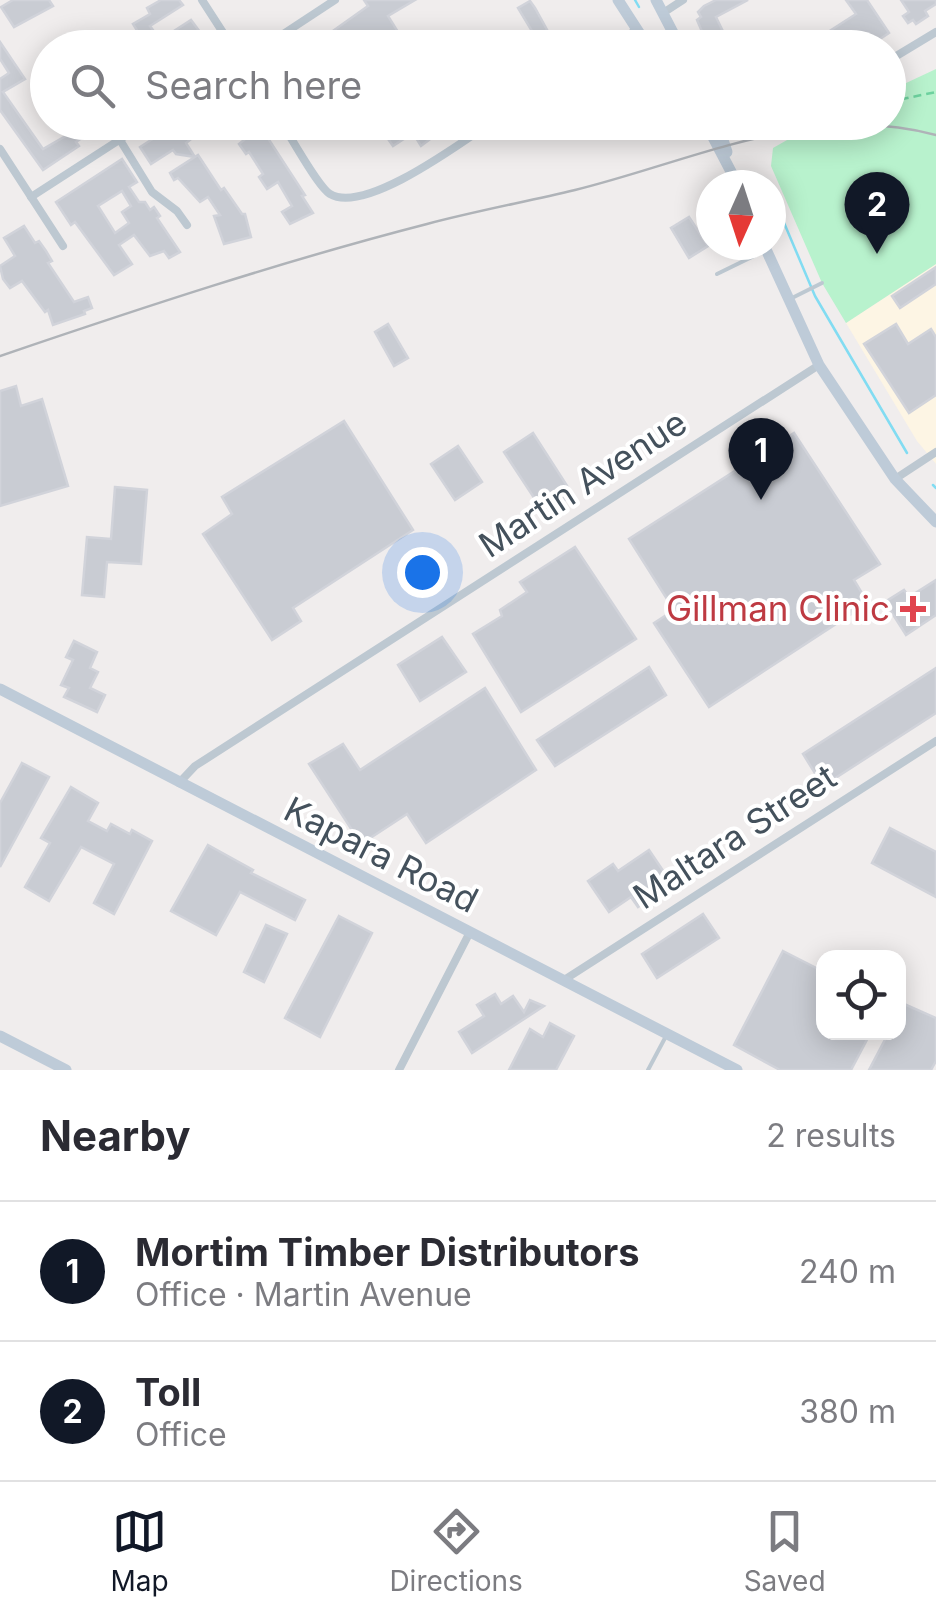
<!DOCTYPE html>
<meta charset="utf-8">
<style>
:root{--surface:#fff;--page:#f2f2f3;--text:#2b2b33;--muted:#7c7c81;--line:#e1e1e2;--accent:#111827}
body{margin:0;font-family:Inter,sans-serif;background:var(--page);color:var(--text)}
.controls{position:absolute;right:30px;bottom:30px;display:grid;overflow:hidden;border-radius:20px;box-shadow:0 5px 25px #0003}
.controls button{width:90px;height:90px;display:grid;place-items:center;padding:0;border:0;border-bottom:2px solid var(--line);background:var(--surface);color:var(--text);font:50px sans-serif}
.compass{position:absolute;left:696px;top:170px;width:90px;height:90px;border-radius:50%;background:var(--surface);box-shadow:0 5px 25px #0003;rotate:183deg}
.you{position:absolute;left:422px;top:572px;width:35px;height:35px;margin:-25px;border:8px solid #fff;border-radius:50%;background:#1a73e8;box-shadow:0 0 0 15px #1a73e833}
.badge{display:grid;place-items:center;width:65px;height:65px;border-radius:50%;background:var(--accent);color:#fff;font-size:32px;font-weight:700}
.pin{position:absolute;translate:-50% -82px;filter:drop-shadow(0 2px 5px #0008)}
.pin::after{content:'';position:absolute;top:52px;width:35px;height:30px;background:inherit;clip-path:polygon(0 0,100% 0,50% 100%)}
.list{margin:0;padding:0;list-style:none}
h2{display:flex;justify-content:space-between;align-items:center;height:130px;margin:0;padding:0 40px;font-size:42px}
h2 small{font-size:32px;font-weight:400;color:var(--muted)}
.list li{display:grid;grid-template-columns:65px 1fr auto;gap:30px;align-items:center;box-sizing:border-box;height:140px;padding:0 40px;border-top:2px solid var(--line)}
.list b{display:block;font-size:38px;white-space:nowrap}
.list p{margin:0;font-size:32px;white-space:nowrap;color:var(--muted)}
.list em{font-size:32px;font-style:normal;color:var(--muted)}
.icon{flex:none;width:55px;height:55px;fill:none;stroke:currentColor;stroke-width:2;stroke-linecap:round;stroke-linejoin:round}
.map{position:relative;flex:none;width:936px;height:1070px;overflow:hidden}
.search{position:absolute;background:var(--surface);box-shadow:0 5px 25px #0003;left:30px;right:30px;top:30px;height:110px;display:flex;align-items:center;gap:25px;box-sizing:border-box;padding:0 35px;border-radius:55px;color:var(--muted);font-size:38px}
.sheet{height:410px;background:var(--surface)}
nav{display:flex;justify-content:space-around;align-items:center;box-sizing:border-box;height:140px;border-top:2px solid var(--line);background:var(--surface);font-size:28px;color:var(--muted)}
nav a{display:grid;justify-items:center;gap:5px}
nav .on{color:var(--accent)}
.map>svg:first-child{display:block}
.commercial{fill:#fdf5e4}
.green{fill:#b8f2cd}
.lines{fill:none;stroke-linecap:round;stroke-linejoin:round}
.stream{stroke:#82dcf2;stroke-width:2.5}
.building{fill:#c9ccd3;stroke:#d1d3da;stroke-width:2.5;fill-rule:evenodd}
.path{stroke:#6ed29f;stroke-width:2.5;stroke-dasharray:8 5;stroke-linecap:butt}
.lane{stroke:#bdc8d1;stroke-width:4}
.street{stroke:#bdc8d1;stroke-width:8}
.secondary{stroke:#becbd8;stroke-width:11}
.rail{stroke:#afb3b8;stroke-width:2.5}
.health-dot{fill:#e0444e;stroke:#fff;stroke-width:4}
.labels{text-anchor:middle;stroke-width:8;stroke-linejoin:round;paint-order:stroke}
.street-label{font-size:35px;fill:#44515c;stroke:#fff}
.health-label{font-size:35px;fill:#be3a42;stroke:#fff;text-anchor:end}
</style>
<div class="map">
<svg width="936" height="1070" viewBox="0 0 936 1070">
<rect width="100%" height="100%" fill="#f0eded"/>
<polygon class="commercial" points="936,264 936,464 917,441 846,323"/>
<polygon class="green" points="936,69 936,264 846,323 822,283 771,166 773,148 817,123 888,122 889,91"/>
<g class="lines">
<g class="stream">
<polyline points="635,0 639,7"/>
<polyline points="766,182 768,185"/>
<polyline points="771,192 815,296 907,453"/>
<polyline points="933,485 936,488"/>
</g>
</g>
<g class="building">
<polygon points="13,0 49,0 53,6 14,27 1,7"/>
<polygon points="161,0 179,0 183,5 150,26 160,40 191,20 212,48 195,48 190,40 178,48 114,48 138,32 133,24 150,14 147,8"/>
<polygon points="364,0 415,0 388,16 398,32 388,38 384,32 364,48 309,48 368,6"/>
<polygon points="716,0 748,0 716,17 731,48 709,48 697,20 701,17 698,12 704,6"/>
<polygon points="846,0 867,0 889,33 871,45 868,41 859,48 819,48 814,41 856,14"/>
<polygon points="901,0 936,0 936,4 925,11 928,16 916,24 913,20 908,23 903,16 909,12"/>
<polygon points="530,1 535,8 557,48 529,48 538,41 518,8"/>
<polygon points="0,42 25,79 3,92 43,149 81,127 78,122 105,122 76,142 79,146 43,170 0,110 0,79 9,73 0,59"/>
<polygon points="179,122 213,122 186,143 195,157 176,154 173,150 151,164 140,147"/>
<polygon points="233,122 255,122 262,129 305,195 302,196 313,213 290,224 282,212 292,206 278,182 267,189 259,177 263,174 249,152 246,154 239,144 244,140"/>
<polygon points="384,122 453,122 421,146 413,133 393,146 379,126"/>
<polygon points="198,155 221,190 224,188 242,214 245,214 251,237 224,244 214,216 220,215 208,197 200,202 178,178 174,180 170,173"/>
<path d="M122,159L137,182L129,187L139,202H145L150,210L154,207L160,216L157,218L180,252L169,258L164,251L150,256L134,235L119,245L132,264L114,275L75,222L71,225L56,202ZM122,191L131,206L122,212L129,223L115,233L98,206Z"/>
<polygon points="689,217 708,246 689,258 671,228"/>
<polygon points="24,226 35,243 39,241 46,251 52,261 48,263 74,302 88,297 92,308 84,311 85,314 53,325 48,310 45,312 22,281 10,288 3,279 0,266 15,256 4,238"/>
<polygon points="936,267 936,284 900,308 892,296"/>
<polygon points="388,324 408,358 394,366 375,332"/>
<polygon points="896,324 908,344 931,329 936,337 936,395 909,413 864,344"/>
<polygon points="16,386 21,406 42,399 68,486 0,506 0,391"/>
<polygon points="344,421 413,530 293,608 301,621 272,640 203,534 232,514 222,497"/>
<polygon points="533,433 573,495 544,513 504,452"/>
<polygon points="794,433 880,564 854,580 868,603 709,707 654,623 674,610 629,539"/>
<polygon points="458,446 482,482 455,500 431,464"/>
<polygon points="115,487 147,490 141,564 107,562 104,597 82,595 87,537 111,539"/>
<polygon points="575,547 636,639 521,712 473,634 502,616 500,610 527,592 520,582"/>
<polygon points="936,580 936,615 906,635 885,602 904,590 909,597"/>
<polygon points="442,637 466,672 420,701 398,665"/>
<polygon points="74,641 97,652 90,668 98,672 90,688 105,695 97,712 64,697 69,688 61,685 73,660 66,657"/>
<polygon points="649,667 666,695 555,766 537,740"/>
<polygon points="936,668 936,713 823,786 803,754"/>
<polygon points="485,688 536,770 426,843 407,814 361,844 309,764 343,744 360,770"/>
<polygon points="22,763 49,777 0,867 0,803"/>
<polygon points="71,787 98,803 88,821 107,831 111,824 130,834 132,830 152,841 114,914 94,903 114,864 81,847 49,901 25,887 50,843 41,838"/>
<polygon points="890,828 936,852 936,897 872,863"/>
<polygon points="208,845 253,870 251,873 305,900 295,920 240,892 216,935 171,911"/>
<polygon points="649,850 672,884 638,907 631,897 609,912 588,881 613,864 618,871"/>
<polygon points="703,914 719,938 657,978 642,954"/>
<polygon points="339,916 372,933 320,1037 285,1018"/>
<polygon points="266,925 287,934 264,982 244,972"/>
<polygon points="783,951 824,972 824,1032 871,1032 851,1070 780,1070 734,1045"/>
<polygon points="495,994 501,1004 513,996 524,1012 530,1000 544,1006 472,1053 459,1032 484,1016 477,1005"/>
<polygon points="904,1004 936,1018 936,1061 931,1070 869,1070 889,1032 898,1032 898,1014"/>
<polygon points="550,1023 574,1036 556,1070 509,1070 530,1029 543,1037"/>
</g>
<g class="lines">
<polyline class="path" points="888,102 936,92"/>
<g class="lane">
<polyline points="717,274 762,252"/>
<polyline points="790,299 822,283"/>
<polyline points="648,1070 665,1038"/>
</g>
<g class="street">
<polyline points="202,0 233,48"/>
<polyline points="663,13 683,0"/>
<polyline points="262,48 335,0"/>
<polyline points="609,48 636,30"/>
<polyline points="888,61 936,32"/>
<path d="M281,122C291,137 318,187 330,194C365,215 462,142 492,122"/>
<polyline points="120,140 152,192 177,211 187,225"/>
<polyline points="0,149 63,246"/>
<polyline points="31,197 147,122"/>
<polyline points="895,479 936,452"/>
<polyline points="179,783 195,766 819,365"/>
<polyline points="564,980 936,741"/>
<polyline points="399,1070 470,932"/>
</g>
<g class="secondary">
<polyline points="618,0 649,48"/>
<polyline points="656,0 681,48"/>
<polyline points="705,122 738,185"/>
<polyline points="717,122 727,152"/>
<polyline points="764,245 819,365 895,479 936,522"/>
<polyline points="0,689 737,1070"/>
<polyline points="0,1036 66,1070"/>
</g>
<path class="rail" d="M0,356C141,308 283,261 427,224C476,211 525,202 575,190C693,161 812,101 936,135"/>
</g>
<path class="health-dot" d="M908 594h10v10h10v10h-10v10h-10v-10h-10v-10h10z"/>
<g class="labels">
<g class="street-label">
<text transform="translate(583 484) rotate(-33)" y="12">Martin Avenue</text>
<text transform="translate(735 837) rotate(-33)" y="12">Maltara Street</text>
<text transform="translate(381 855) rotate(27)" y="12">Kapara Road</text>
</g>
<g class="health-label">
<text x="890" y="621">Gillman Clinic</text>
</g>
</g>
</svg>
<div class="controls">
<button><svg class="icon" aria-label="locate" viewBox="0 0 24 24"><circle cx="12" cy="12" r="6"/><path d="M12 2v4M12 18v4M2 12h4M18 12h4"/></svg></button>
</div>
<svg class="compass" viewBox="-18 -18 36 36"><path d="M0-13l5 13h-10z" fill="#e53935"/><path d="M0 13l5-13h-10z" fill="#7c7c81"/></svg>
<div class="you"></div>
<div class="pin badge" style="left:761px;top:500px">1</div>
<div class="pin badge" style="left:877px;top:254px">2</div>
<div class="search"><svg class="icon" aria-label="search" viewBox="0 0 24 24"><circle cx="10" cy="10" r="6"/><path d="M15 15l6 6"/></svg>Search here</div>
</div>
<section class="sheet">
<h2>Nearby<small>2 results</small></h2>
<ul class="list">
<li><span class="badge">1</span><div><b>Mortim Timber Distributors</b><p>Office · Martin Avenue</p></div><em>240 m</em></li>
<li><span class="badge">2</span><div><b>Toll</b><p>Office</p></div><em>380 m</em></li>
</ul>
</section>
<nav>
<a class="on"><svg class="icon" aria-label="map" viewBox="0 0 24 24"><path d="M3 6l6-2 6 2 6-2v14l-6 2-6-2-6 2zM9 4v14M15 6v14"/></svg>Map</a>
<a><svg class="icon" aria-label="directions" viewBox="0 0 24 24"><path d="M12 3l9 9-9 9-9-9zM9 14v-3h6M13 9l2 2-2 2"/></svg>Directions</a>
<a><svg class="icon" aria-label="saved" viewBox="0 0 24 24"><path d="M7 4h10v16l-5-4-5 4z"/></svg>Saved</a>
</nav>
